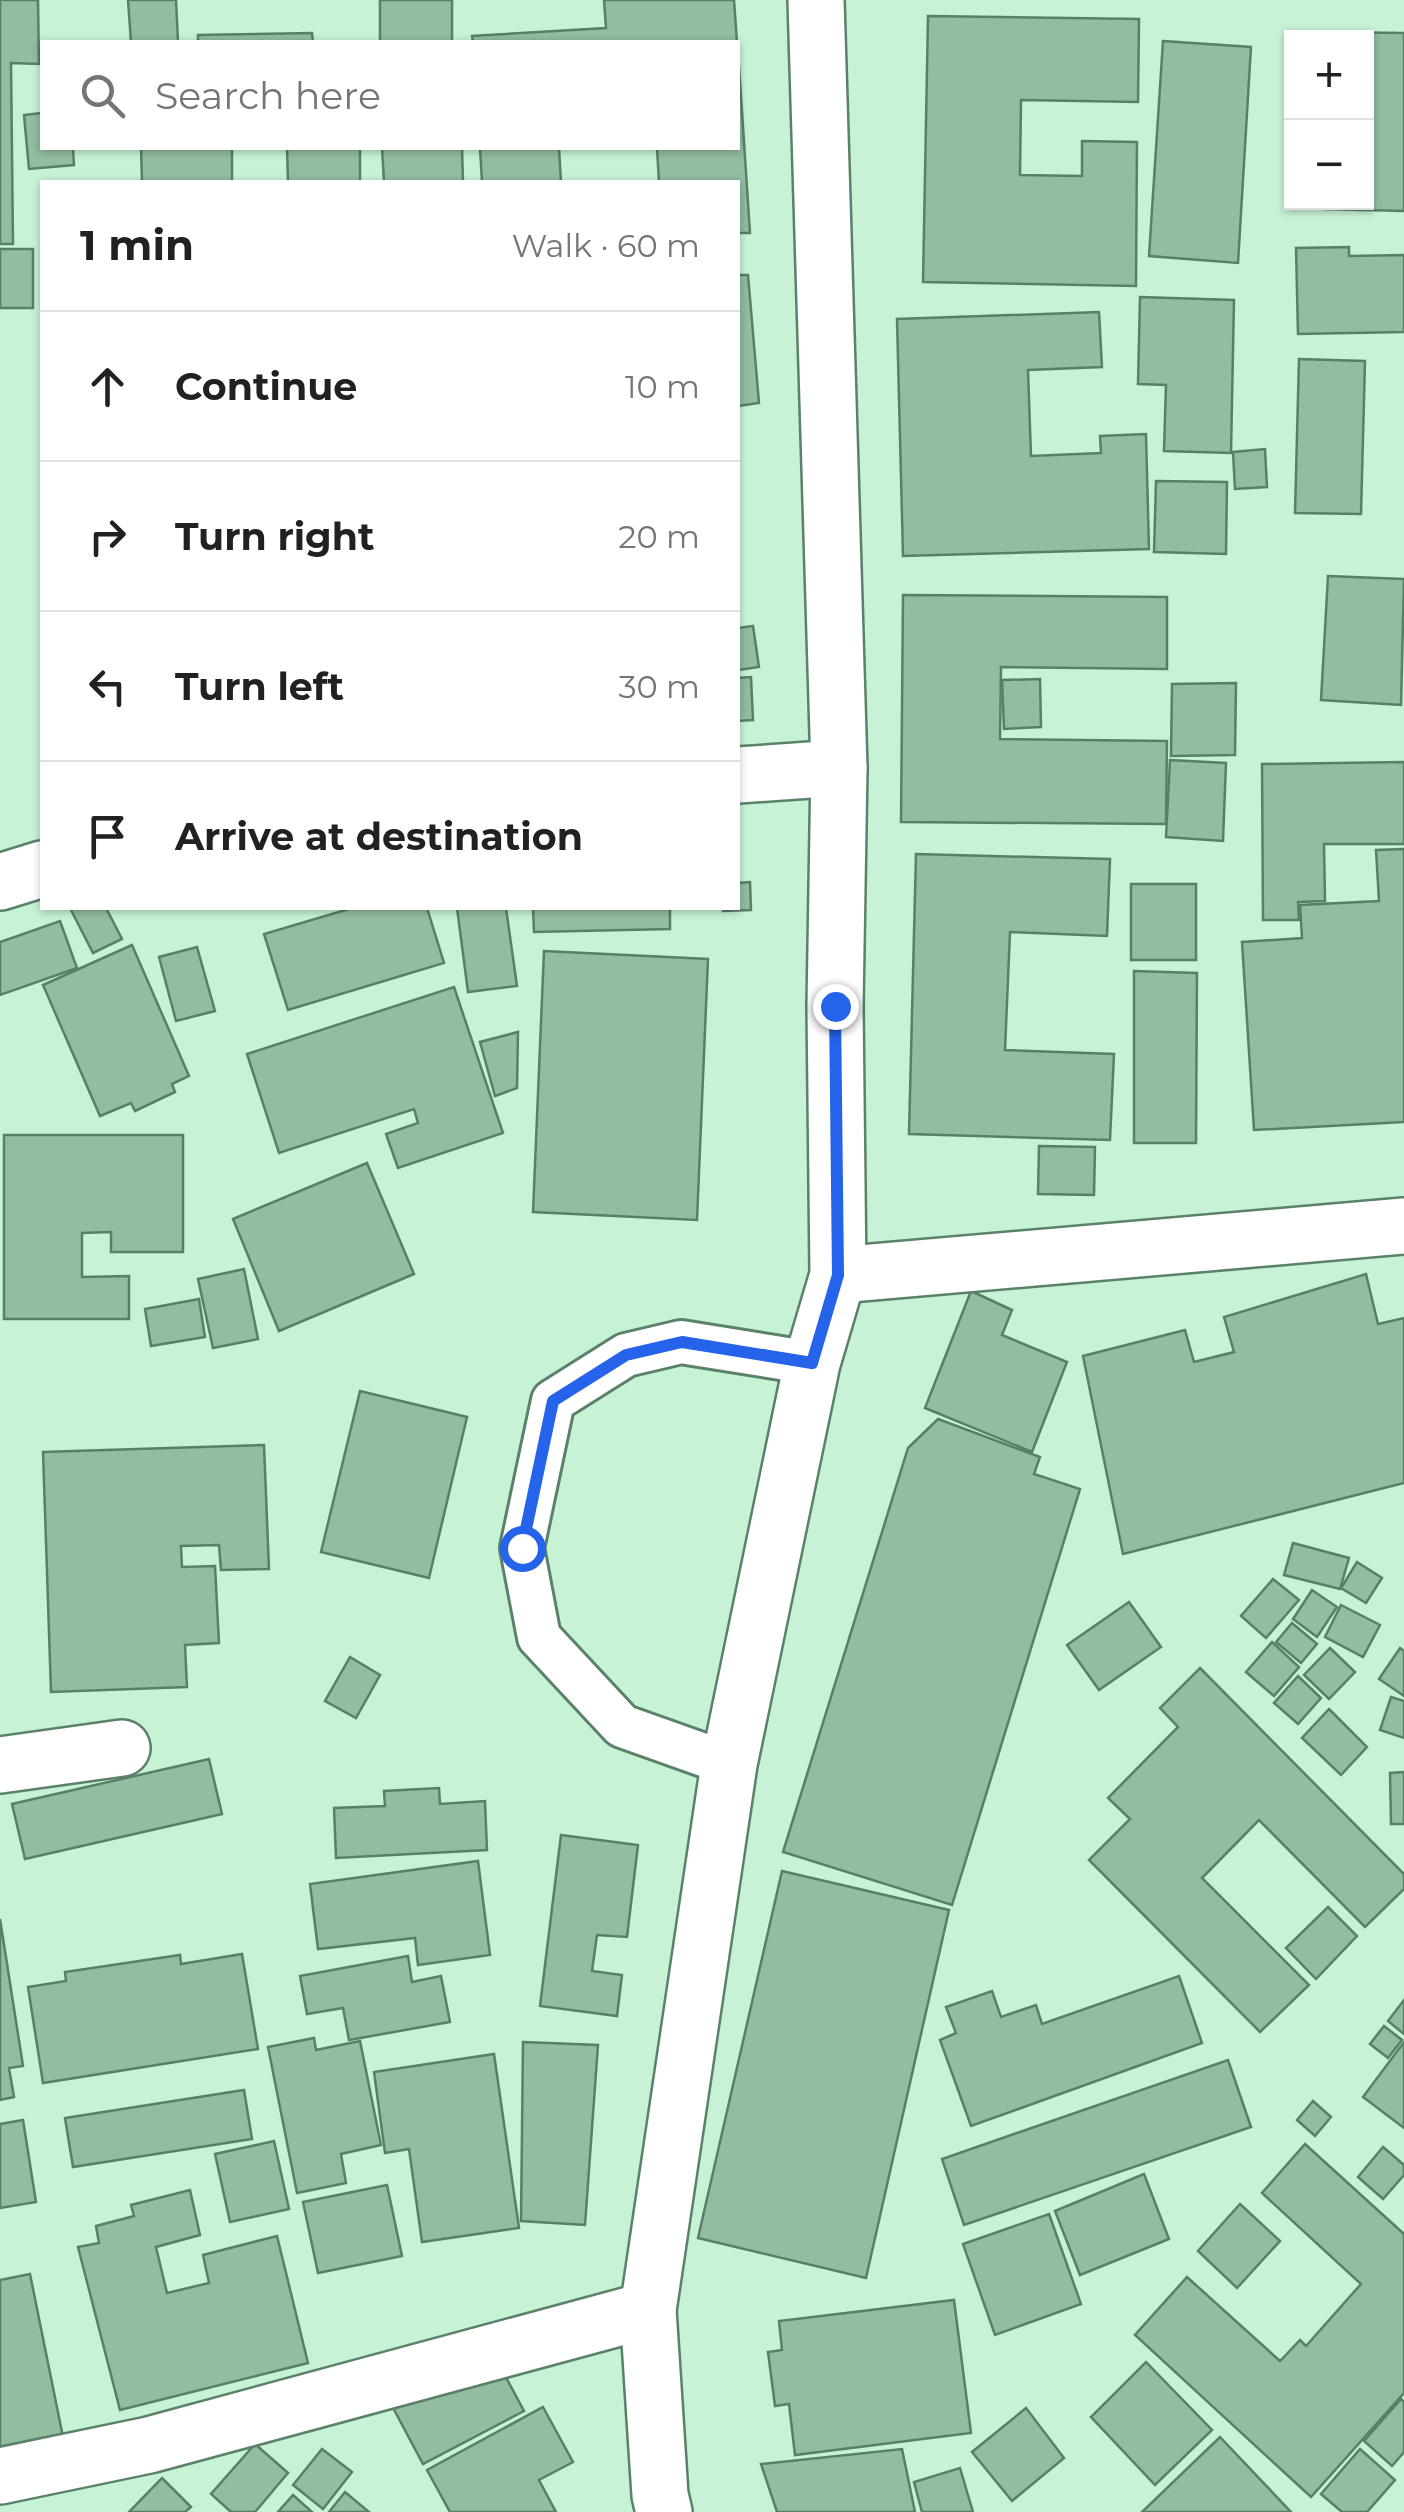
<!DOCTYPE html>
<meta charset="utf-8">
<style>
:root{--surface:#fff;--page:#f6f6f6;--text:#202124;--muted:#757577;--line:#e0e0e0}
body{margin:0;font-family:Montserrat,sans-serif;background:var(--page);color:var(--text)}
.controls{position:absolute;right:30px;top:30px;display:grid;overflow:hidden;border-radius:0px;box-shadow:0 2px 8px #0004}
.controls button{width:90px;height:90px;display:grid;place-items:center;padding:0;border:0;border-bottom:2px solid var(--line);background:var(--surface);color:var(--text);font:50px sans-serif}
.stop{position:absolute;width:30px;height:30px;margin:-22px;border:8px solid #2563eb;border-radius:50%;background:#fff}
.stop.end{background:#2563eb;border-color:#fff;box-shadow:0 2px 10px #0008}
.list{margin:0;padding:0;list-style:none}
h2{display:flex;justify-content:space-between;align-items:center;height:130px;margin:0;padding:0 40px;font-size:42px}
h2 small{font-size:32px;font-weight:400;color:var(--muted)}
.list li{display:grid;grid-template-columns:65px 1fr auto;gap:30px;align-items:center;box-sizing:border-box;height:150px;padding:0 40px;border-top:2px solid var(--line)}
.list b{display:block;font-size:38px;white-space:nowrap}
.list em{font-size:32px;font-style:normal;color:var(--muted)}
.icon{flex:none;width:55px;height:55px;fill:none;stroke:currentColor;stroke-width:2;stroke-linecap:round;stroke-linejoin:round}
.map{position:relative;flex:none;width:1404px;height:2512px;overflow:hidden}
.search{position:absolute;background:var(--surface);box-shadow:0 2px 8px #0004;left:40px;top:40px;width:700px;height:110px;display:flex;align-items:center;gap:25px;box-sizing:border-box;padding:0 35px;border-radius:0px;color:var(--muted);font-size:38px}
.panel{position:absolute;background:var(--surface);box-shadow:0 2px 8px #0004;left:40px;top:180px;width:700px;height:730px;border-radius:0px}
.map>svg:first-child{display:block}
.building{fill:#93bca1;stroke:#598067;stroke-width:2.5}
.lines{fill:none;stroke-linecap:round;stroke-linejoin:round}
.service-casing{stroke:#5b8269;stroke-width:48}
.minor-casing{stroke:#5b8269;stroke-width:60}
.tertiary-casing{stroke:#5b8269;stroke-width:60}
.service{stroke:#fff;stroke-width:42}
.minor{stroke:#fff;stroke-width:55}
.tertiary{stroke:#fff;stroke-width:55}
.route{stroke:#2563eb;stroke-width:12}
</style>
<div class="map">
<svg width="1404" height="2512" viewBox="0 0 1404 2512">
<rect width="100%" height="100%" fill="#c7f2d5"/>
<g class="building">
<polygon points="0,0 38,0 39,64 11,63 13,244 0,244"/>
<polygon points="128,0 176,0 178,41 131,42"/>
<rect x="380" y="0" width="72" height="42"/>
<polygon points="604,0 734,0 737,42 473,42 472,36 606,28"/>
<polygon points="928,16 1139,19 1138,102 1021,100 1020,175 1082,176 1082,141 1137,142 1136,286 923,282"/>
<polygon points="1327,32 1404,33 1404,211 1324,209 1324,202 1366,202 1366,38 1327,38"/>
<polygon points="312,33 313,42 198,42 198,35"/>
<polygon points="1163,41 1251,47 1238,263 1149,256"/>
<polygon points="738,51 750,233 738,233 738,182 659,182 657,148 738,148"/>
<polygon points="42,113 42,148 73,148 74,165 29,169 24,115"/>
<polygon points="141,148 232,148 232,182 142,182"/>
<polygon points="287,148 360,148 360,182 288,182"/>
<polygon points="382,148 462,148 463,182 384,182"/>
<polygon points="480,148 559,148 561,182 482,182"/>
<polygon points="1349,247 1349,256 1404,255 1404,332 1298,334 1296,248"/>
<rect x="0" y="249" width="33" height="59"/>
<polygon points="738,275 748,275 759,403 738,406"/>
<polygon points="1140,297 1234,300 1231,453 1164,451 1166,385 1138,384"/>
<polygon points="1099,312 1102,367 1028,370 1031,456 1101,453 1100,436 1146,434 1149,549 903,556 897,319"/>
<polygon points="1299,359 1365,361 1361,514 1295,513"/>
<polygon points="1265,449 1267,487 1235,489 1233,452"/>
<polygon points="1156,481 1227,482 1226,554 1154,552"/>
<polygon points="1328,576 1404,579 1401,705 1321,700"/>
<polygon points="903,595 1167,597 1167,669 1001,667 1000,739 1167,741 1166,824 901,822"/>
<polygon points="753,626 759,667 738,670 738,628"/>
<polygon points="751,677 753,720 738,721 738,678"/>
<polygon points="1040,679 1041,727 1004,729 1002,680"/>
<polygon points="1236,683 1235,755 1171,756 1172,684"/>
<polygon points="1170,760 1226,763 1223,841 1166,837"/>
<polygon points="1404,762 1404,844 1324,844 1325,901 1298,902 1299,920 1263,920 1262,764"/>
<polygon points="1404,849 1404,1122 1254,1130 1242,942 1302,938 1300,905 1379,901 1376,850"/>
<polygon points="916,854 1110,859 1107,936 1010,932 1005,1050 1114,1054 1110,1140 909,1134"/>
<polygon points="750,882 751,910 723,911 723,908 738,908 738,883"/>
<rect x="1131" y="884" width="65" height="76"/>
<polygon points="70,908 106,908 122,939 93,953"/>
<polygon points="352,908 427,908 444,963 288,1010 264,934"/>
<polygon points="457,908 506,908 517,986 468,992"/>
<polygon points="533,908 670,908 670,929 534,932"/>
<polygon points="60,921 77,968 0,995 0,942"/>
<polygon points="132,945 189,1076 172,1084 175,1092 135,1111 131,1103 100,1116 43,985"/>
<polygon points="197,947 215,1011 176,1021 159,957"/>
<polygon points="544,951 708,959 697,1220 533,1212"/>
<polygon points="1134,971 1197,973 1196,1143 1134,1143"/>
<polygon points="454,987 503,1133 398,1168 386,1134 418,1123 414,1109 279,1153 247,1054"/>
<polygon points="518,1032 517,1088 495,1096 480,1042"/>
<polygon points="4,1135 183,1135 183,1252 111,1252 111,1232 82,1233 82,1277 129,1276 129,1319 4,1319"/>
<polygon points="1039,1146 1095,1147 1094,1195 1038,1194"/>
<polygon points="367,1163 414,1274 279,1331 233,1219"/>
<polygon points="244,1269 258,1339 213,1348 198,1279"/>
<polygon points="1366,1274 1378,1324 1404,1318 1404,1483 1123,1554 1083,1356 1185,1330 1194,1362 1234,1352 1224,1317"/>
<polygon points="971,1291 1012,1310 1002,1335 1067,1362 1032,1452 925,1408"/>
<polygon points="199,1299 205,1337 151,1346 145,1309"/>
<polygon points="360,1391 467,1417 429,1578 321,1552"/>
<polygon points="938,1419 1040,1457 1034,1474 1080,1489 952,1905 783,1852 908,1448"/>
<polygon points="264,1445 269,1569 221,1570 219,1545 181,1546 182,1567 215,1566 219,1643 185,1645 187,1687 51,1692 43,1452"/>
<polygon points="1293,1543 1349,1558 1340,1589 1284,1575"/>
<polygon points="1357,1562 1382,1578 1366,1603 1341,1588"/>
<polygon points="1273,1579 1299,1600 1266,1638 1241,1616"/>
<polygon points="1312,1590 1337,1607 1317,1637 1293,1619"/>
<polygon points="1129,1602 1161,1647 1099,1690 1067,1645"/>
<polygon points="1341,1605 1380,1625 1363,1657 1325,1637"/>
<polygon points="1292,1623 1317,1644 1301,1663 1276,1642"/>
<polygon points="1272,1642 1299,1667 1274,1696 1246,1672"/>
<polygon points="1330,1648 1355,1672 1329,1699 1304,1675"/>
<polygon points="1400,1648 1404,1651 1404,1696 1379,1679"/>
<polygon points="350,1657 380,1675 356,1718 325,1701"/>
<polygon points="1200,1668 1404,1874 1404,1889 1365,1927 1259,1820 1202,1878 1309,1985 1260,2032 1089,1860 1130,1819 1108,1798 1178,1727 1160,1708"/>
<polygon points="1298,1676 1321,1698 1298,1724 1274,1703"/>
<polygon points="1391,1697 1404,1701 1404,1738 1380,1730"/>
<polygon points="1329,1709 1367,1747 1341,1775 1302,1738"/>
<polygon points="209,1759 222,1814 25,1859 12,1804"/>
<polygon points="1404,1772 1404,1824 1391,1824 1390,1773"/>
<polygon points="439,1788 440,1804 485,1801 487,1850 336,1858 334,1808 385,1806 384,1791"/>
<polygon points="561,1835 638,1845 627,1937 597,1935 592,1971 622,1975 617,2016 540,2006"/>
<polygon points="478,1861 490,1955 418,1965 415,1938 318,1949 310,1884"/>
<polygon points="782,1871 949,1910 866,2278 698,2238"/>
<polygon points="1328,1907 1357,1936 1316,1979 1286,1948"/>
<polygon points="0,1919 23,2066 9,2068 14,2097 0,2100"/>
<polygon points="242,1954 258,2049 43,2083 28,1987 66,1981 65,1972 180,1955 181,1964"/>
<polygon points="408,1956 412,1982 441,1976 450,2022 349,2040 343,2008 307,2014 300,1976"/>
<polygon points="1179,1976 1202,2043 971,2126 940,2040 956,2033 946,2007 992,1991 1001,2017 1036,2005 1042,2024"/>
<polygon points="1404,2000 1404,2034 1388,2021"/>
<polygon points="1384,2026 1402,2040 1388,2058 1370,2044"/>
<polygon points="314,2038 316,2050 360,2041 381,2145 341,2154 346,2183 297,2193 268,2047"/>
<polygon points="523,2042 598,2045 585,2225 521,2221"/>
<polygon points="1404,2042 1404,2128 1363,2097"/>
<polygon points="494,2054 519,2228 422,2242 409,2149 385,2153 374,2072"/>
<polygon points="1228,2060 1251,2127 964,2225 942,2159"/>
<polygon points="244,2090 252,2139 73,2167 65,2118"/>
<polygon points="1313,2101 1331,2117 1315,2136 1297,2120"/>
<polygon points="23,2120 36,2202 0,2208 0,2124"/>
<polygon points="274,2141 289,2209 230,2222 215,2154"/>
<polygon points="1305,2144 1404,2234 1404,2393 1311,2497 1135,2335 1187,2277 1280,2361 1300,2340 1306,2346 1361,2284 1262,2193"/>
<polygon points="1383,2147 1404,2165 1404,2175 1383,2199 1358,2177"/>
<polygon points="1144,2174 1169,2239 1080,2275 1055,2211"/>
<polygon points="387,2185 402,2256 318,2273 303,2202"/>
<polygon points="190,2190 200,2235 156,2247 167,2293 209,2283 203,2255 277,2236 308,2363 120,2410 78,2247 99,2243 96,2226 134,2216 131,2205"/>
<polygon points="1240,2204 1280,2241 1237,2288 1198,2251"/>
<polygon points="1049,2214 1081,2304 995,2335 963,2244"/>
<polygon points="30,2274 64,2442 0,2456 0,2280"/>
<polygon points="954,2300 971,2433 795,2455 789,2404 775,2406 768,2352 782,2350 779,2321"/>
<polygon points="1146,2362 1212,2430 1155,2485 1091,2417"/>
<polygon points="501,2368 524,2411 423,2464 391,2404"/>
<polygon points="1401,2399 1404,2402 1404,2452 1392,2466 1364,2441"/>
<polygon points="543,2407 573,2462 539,2480 556,2512 450,2512 427,2470"/>
<polygon points="1026,2408 1064,2458 1012,2501 972,2452"/>
<polygon points="1220,2437 1291,2512 1142,2512"/>
<polygon points="255,2444 288,2473 255,2512 231,2512 211,2494"/>
<polygon points="322,2449 352,2472 323,2509 293,2485"/>
<polygon points="902,2449 915,2512 777,2512 761,2464"/>
<polygon points="1360,2449 1395,2480 1367,2512 1342,2512 1321,2494"/>
<polygon points="960,2468 973,2512 922,2512 914,2482"/>
<polygon points="162,2478 191,2507 185,2512 129,2512"/>
<polygon points="345,2492 369,2512 329,2512"/>
<polygon points="293,2495 312,2512 278,2512"/>
</g>
<g class="lines">
<defs>
<polyline id="service" points="729,1764 622,1726 539,1637 522,1548 553,1401 626,1355 681,1342 812,1363"/>
<g id="minor">
<polyline points="738,775 839,768"/>
<polyline points="0,882 42,869"/>
<polyline points="838,1275 1404,1226"/>
<polyline points="0,1765 122,1748"/>
<polyline points="0,2476 149,2445 648,2310"/>
</g>
<polyline id="tertiary" points="664,2512 660,2495 648,2310 729,1764 812,1363 838,1275 835,1006 839,768 816,0"/>
</defs>
<use href="#service" class="service-casing"/>
<use href="#minor" class="minor-casing"/>
<use href="#tertiary" class="tertiary-casing"/>
<use href="#service" class="service"/>
<use href="#minor" class="minor"/>
<use href="#tertiary" class="tertiary"/>
</g>
<g class="lines">
<polyline class="route" points="522,1548 553,1401 626,1355 682,1342 812,1363 838,1275 835,1006"/>
</g>
</svg>
<div class="controls">
<button>+</button>
<button>−</button>
</div>
<div class="stop" style="left:522px;top:1548px"></div>
<div class="stop end" style="left:835px;top:1006px"></div>
<div class="search"><svg class="icon" aria-label="search" viewBox="0 0 24 24"><circle cx="10" cy="10" r="6"/><path d="M15 15l6 6"/></svg>Search here</div>
<section class="panel">
<h2>1 min<small>Walk · 60 m</small></h2>
<ul class="list">
<li><svg class="icon" aria-label="ahead" viewBox="0 0 24 24"><path d="M12 20V5M6 11l6-6 6 6"/></svg><div><b>Continue</b></div><em>10 m</em></li>
<li><svg class="icon" aria-label="right" viewBox="0 0 24 24"><path d="M7 20v-9h11M14 6l5 5-5 5"/></svg><div><b>Turn right</b></div><em>20 m</em></li>
<li><svg class="icon" aria-label="left" viewBox="0 0 24 24"><path d="M17 20v-9H6M10 6l-5 5 5 5"/></svg><div><b>Turn left</b></div><em>30 m</em></li>
<li><svg class="icon" aria-label="arrive" viewBox="0 0 24 24"><path d="M6 21V4h12l-3 4 3 4H6"/></svg><div><b>Arrive at destination</b></div></li>
</ul>
</section>
</div>
